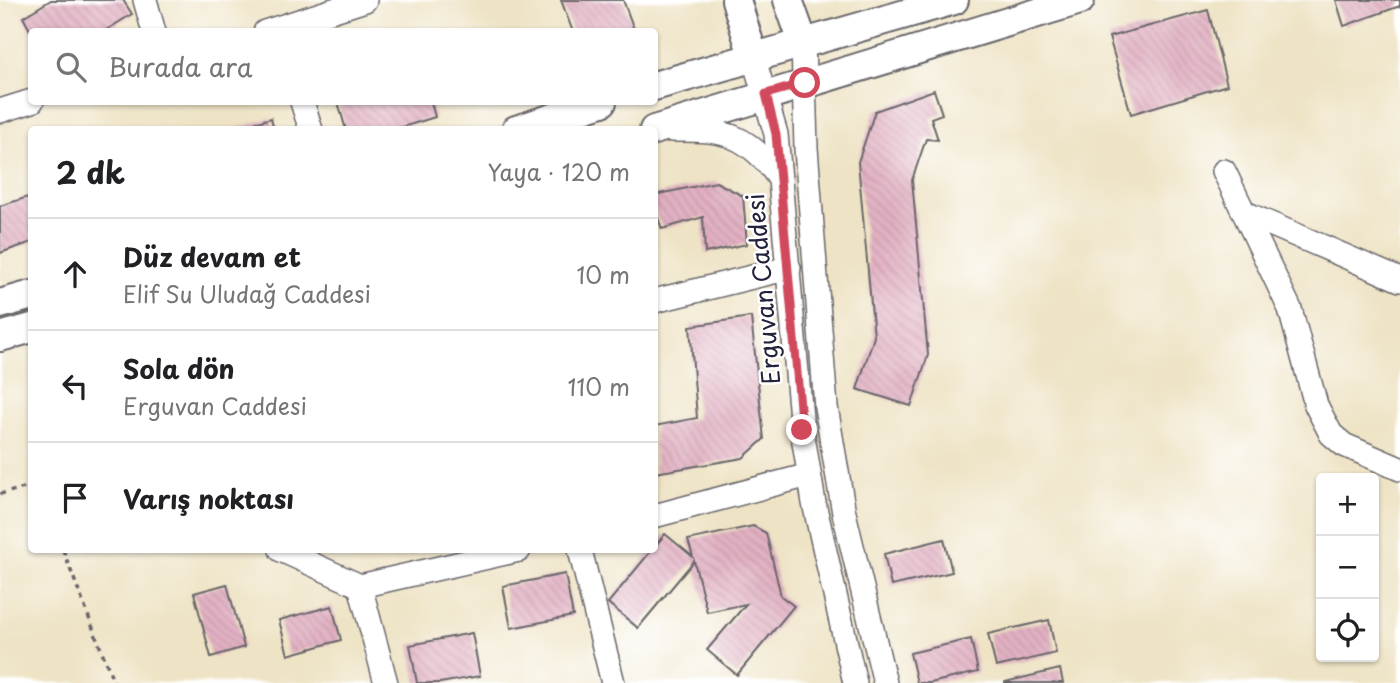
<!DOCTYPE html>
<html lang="tr">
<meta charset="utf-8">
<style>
:root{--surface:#fff;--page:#f6f6f6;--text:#202124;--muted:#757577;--line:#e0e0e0}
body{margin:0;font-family:"Playpen Sans",sans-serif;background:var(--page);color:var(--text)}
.controls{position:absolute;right:21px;bottom:21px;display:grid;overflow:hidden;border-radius:7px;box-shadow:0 2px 5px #0004}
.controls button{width:63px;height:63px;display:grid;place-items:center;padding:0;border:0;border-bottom:2px solid var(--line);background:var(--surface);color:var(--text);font:35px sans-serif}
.stop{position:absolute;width:21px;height:21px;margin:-16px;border:5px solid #d1495b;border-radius:50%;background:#fff}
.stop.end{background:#d1495b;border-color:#fff;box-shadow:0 2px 7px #0008}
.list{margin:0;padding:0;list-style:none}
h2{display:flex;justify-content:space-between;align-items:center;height:91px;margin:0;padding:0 28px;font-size:30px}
h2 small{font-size:23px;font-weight:400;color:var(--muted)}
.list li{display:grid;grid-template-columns:46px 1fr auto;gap:21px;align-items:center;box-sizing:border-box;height:112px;padding:0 28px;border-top:2px solid var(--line)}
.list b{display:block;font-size:26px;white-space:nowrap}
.list p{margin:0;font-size:23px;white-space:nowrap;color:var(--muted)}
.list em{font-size:23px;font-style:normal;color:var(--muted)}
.icon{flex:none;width:38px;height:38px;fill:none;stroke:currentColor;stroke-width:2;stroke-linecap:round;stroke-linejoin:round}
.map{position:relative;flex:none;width:1400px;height:683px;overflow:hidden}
.search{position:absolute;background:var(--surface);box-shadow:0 2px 5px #0004;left:28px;top:28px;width:630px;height:77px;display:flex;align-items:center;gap:18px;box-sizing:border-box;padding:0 24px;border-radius:7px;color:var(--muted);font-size:26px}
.panel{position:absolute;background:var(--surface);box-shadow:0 2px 5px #0004;left:28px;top:126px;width:630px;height:427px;border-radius:7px}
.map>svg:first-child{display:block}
.building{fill:url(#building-back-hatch)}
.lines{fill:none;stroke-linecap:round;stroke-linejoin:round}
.minor-casing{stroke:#69666b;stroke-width:26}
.major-casing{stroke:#69666b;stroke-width:32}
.path{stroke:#69666b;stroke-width:3.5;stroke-dasharray:5 5;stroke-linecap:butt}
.minor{stroke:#fff;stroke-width:23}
.major{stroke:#fff;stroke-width:28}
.route{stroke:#d1495b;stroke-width:9}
.labels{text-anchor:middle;stroke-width:5;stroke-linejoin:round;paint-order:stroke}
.street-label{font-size:24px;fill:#22223b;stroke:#fff}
</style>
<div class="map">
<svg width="1400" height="683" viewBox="0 0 1400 683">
<defs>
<pattern id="building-back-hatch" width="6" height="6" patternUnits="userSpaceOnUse" patternTransform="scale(1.75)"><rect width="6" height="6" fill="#e2b1c3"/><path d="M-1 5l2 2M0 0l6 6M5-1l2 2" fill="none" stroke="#c298a8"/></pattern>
</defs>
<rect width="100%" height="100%" fill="#fff"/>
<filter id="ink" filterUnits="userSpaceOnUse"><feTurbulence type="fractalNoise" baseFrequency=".0143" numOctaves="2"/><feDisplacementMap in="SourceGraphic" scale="14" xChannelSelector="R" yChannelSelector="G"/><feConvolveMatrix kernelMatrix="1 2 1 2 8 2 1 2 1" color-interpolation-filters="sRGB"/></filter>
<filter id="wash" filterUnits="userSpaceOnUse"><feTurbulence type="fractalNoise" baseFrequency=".00686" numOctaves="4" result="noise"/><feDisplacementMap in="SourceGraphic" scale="28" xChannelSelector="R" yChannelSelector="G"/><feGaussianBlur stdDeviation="1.57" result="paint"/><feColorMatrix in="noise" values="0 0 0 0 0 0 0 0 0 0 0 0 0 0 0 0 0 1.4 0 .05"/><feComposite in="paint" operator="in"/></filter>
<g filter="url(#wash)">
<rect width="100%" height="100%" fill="#eee3c5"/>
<g id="blocks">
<g class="building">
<polygon points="51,0 123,0 132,14 103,32 31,32 23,17"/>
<polygon points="561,0 623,0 635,32 573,32"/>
<polygon points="1336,0 1400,0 1400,6 1344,26"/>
<polygon points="1208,10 1227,85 1131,114 1109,37"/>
<polygon points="934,90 942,114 931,118 938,140 926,139 912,180 928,355 911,406 857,389 874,337 858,162 875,111"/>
<polygon points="338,102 431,102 435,117 393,130 346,130"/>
<polygon points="271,118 274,130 234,130 234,129"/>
<polygon points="716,182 743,196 747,244 705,253 703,217 662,229 654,207 654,195"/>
<polygon points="31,196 32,242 0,253 0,206"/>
<polygon points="751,317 764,439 743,458 655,473 654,426 697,418 690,326"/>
<polygon points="753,526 766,533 781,596 794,606 737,675 707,650 746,604 707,612 694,561 638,628 608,603 665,534 693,557 688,540"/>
<polygon points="944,539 952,572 891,586 884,554"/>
<polygon points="565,574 573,616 511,628 503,586"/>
<polygon points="227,584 244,647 211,657 194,593"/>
<polygon points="332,606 341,640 288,655 279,620"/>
<polygon points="1049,620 1056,653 996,667 988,634"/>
<polygon points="472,633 480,676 440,683 417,683 410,645"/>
<polygon points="971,639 978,672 930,683 917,683 910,653"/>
<polygon points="1060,669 1063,683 1005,683 1005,682"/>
</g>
</g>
</g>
<g filter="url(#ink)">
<use href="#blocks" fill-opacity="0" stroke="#69666b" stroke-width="2"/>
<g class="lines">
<defs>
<g id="minor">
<polyline points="145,0 154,32"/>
<polyline points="265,32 365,0"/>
<polyline points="803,42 806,148 826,407 844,513 885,683"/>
<polyline points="753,56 776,134 802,430 814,503 855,683"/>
<polyline points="302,102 311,130"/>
<polyline points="0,111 32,101"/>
<path d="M672,130C725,129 748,134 780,179"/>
<polyline points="1224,171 1290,309 1316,405 1331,434 1344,445 1400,469"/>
<polyline points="1245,213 1400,280"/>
<polyline points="654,301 789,268"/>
<polyline points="654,516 809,475"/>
<polyline points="281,550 360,586 519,550"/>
<polyline points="580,550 613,683"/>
<polyline points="360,586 386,683"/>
</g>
<g id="major">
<polyline points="736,0 753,56"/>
<polyline points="788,0 803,42"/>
<polyline points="654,86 954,0"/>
<polyline points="516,130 602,102"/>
<polyline points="654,130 1080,0"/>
<polyline points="0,304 32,295"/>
<polyline points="0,337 32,328"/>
</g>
</defs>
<use href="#minor" class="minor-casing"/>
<use href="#major" class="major-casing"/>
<g class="path">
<polyline points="0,494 32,486"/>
<polyline points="63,550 114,683"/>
</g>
<use href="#minor" class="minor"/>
<use href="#major" class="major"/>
</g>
</g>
<g class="lines" filter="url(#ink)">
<polyline class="route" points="802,430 776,134 766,94 805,83"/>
</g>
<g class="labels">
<g class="street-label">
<text transform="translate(764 289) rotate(-95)" y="8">Erguvan Caddesi</text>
</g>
</g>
</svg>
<div class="controls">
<button>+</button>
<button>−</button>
<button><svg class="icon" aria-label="locate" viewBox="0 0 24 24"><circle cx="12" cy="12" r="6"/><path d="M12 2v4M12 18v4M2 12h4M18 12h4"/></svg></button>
</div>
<div class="stop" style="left:805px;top:83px"></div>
<div class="stop end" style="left:802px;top:430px"></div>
<div class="search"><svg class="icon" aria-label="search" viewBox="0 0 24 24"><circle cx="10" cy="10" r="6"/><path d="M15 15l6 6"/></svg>Burada ara</div>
<section class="panel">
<h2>2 dk<small>Yaya · 120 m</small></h2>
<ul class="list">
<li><svg class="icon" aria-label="ahead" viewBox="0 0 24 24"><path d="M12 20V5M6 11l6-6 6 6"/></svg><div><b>Düz devam et</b><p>Elif Su Uludağ Caddesi</p></div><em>10 m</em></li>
<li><svg class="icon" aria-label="left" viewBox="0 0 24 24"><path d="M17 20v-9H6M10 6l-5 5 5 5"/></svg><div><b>Sola dön</b><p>Erguvan Caddesi</p></div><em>110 m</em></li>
<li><svg class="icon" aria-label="arrive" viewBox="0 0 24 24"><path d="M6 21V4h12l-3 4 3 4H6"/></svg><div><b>Varış noktası</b></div></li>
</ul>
</section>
</div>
